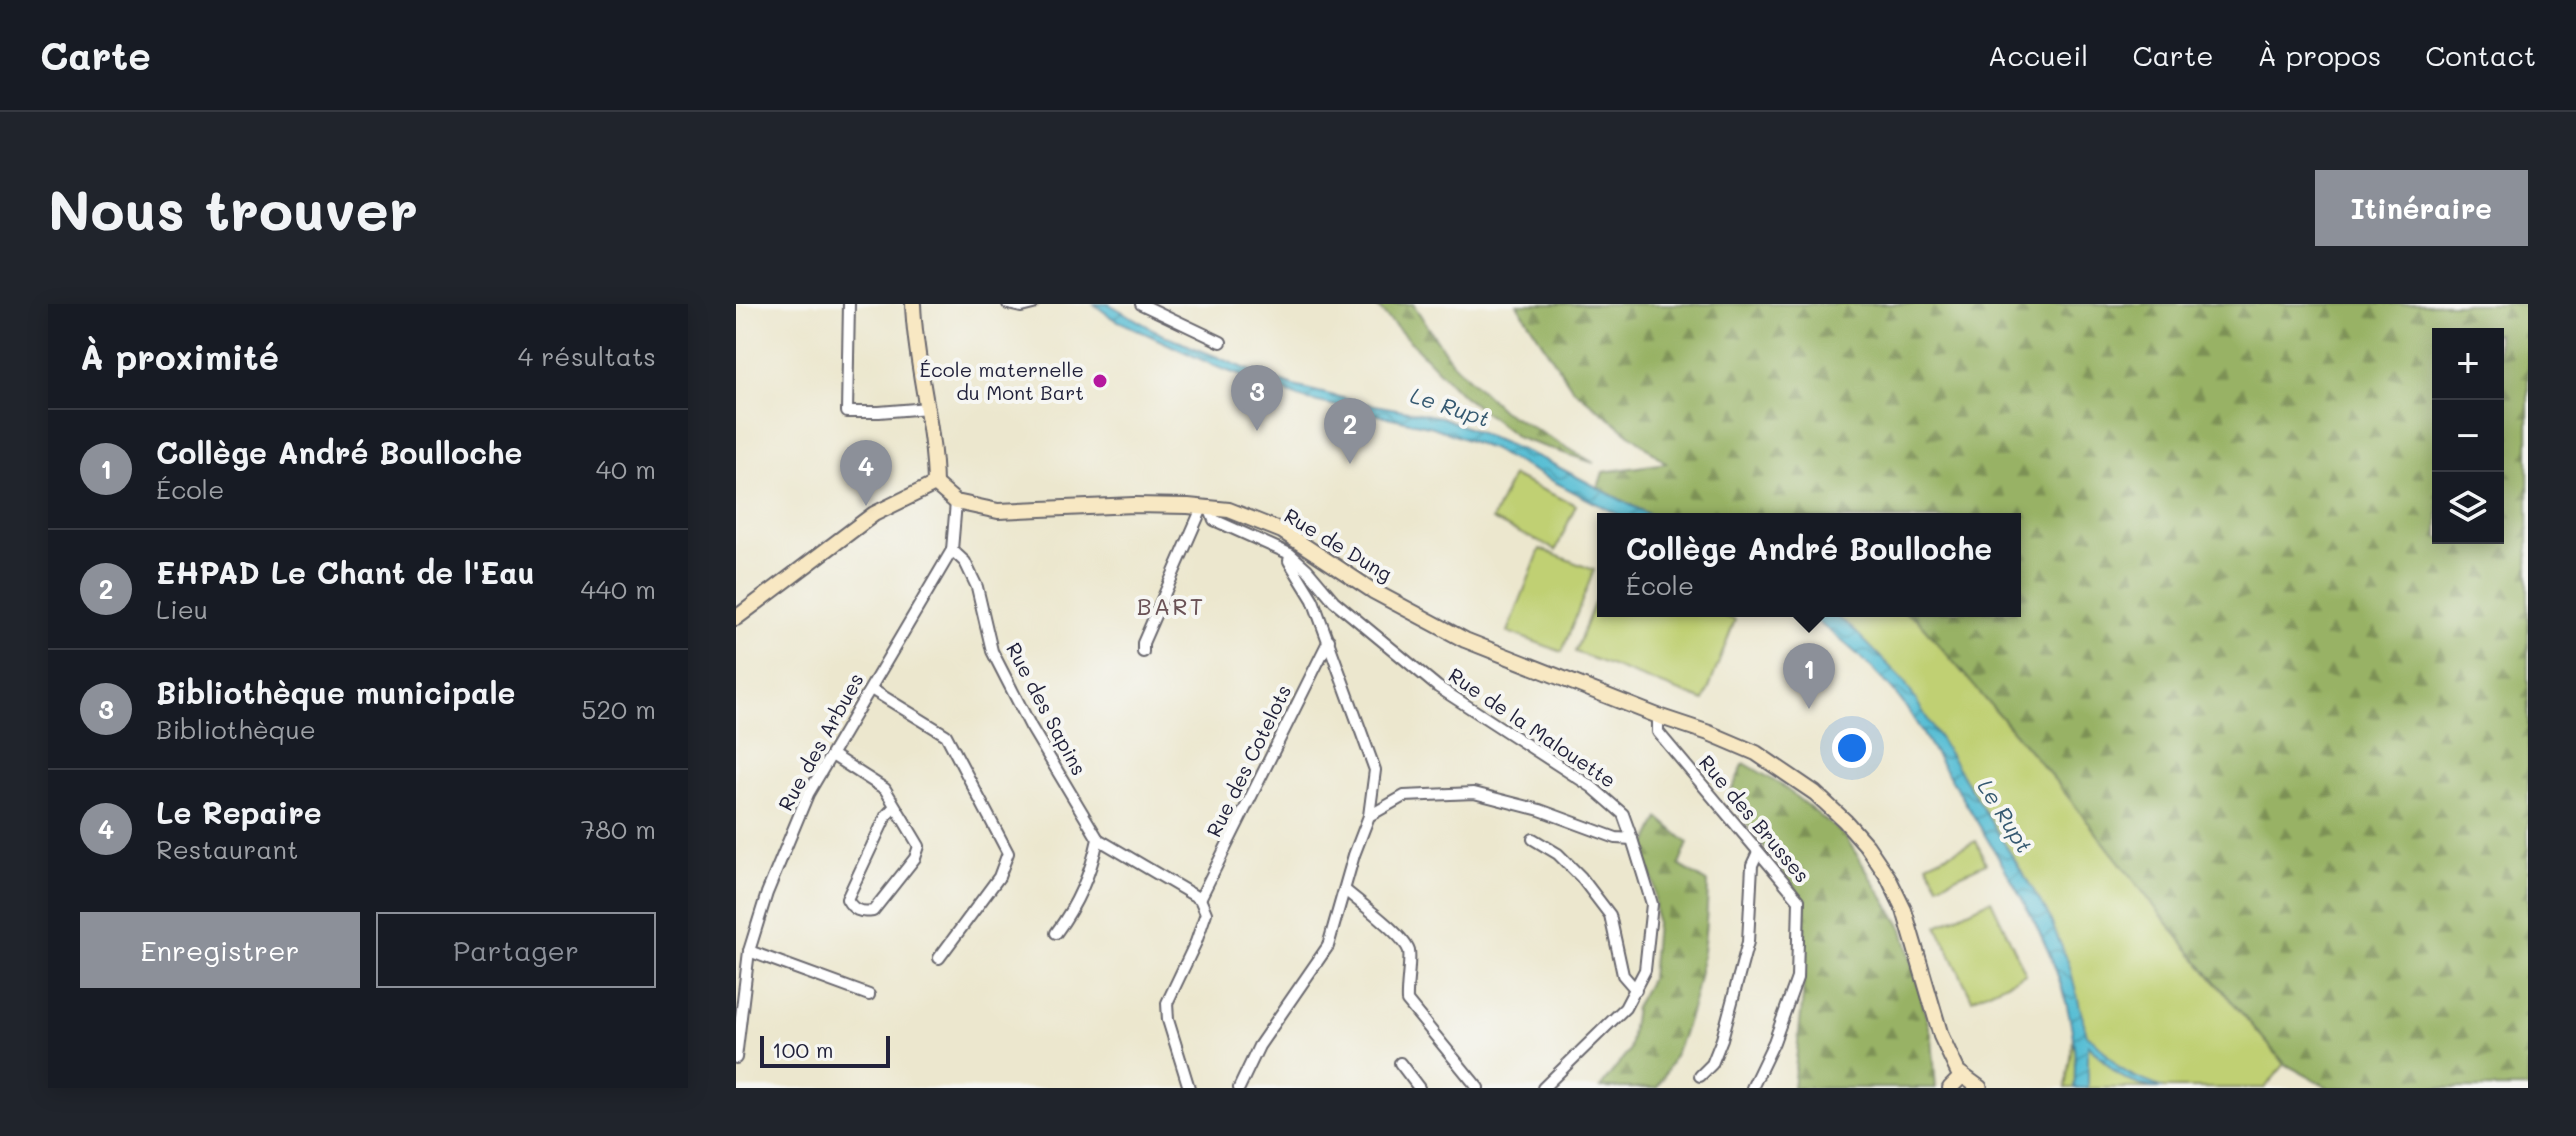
<!DOCTYPE html>
<html lang="fr">
<meta charset="utf-8">
<style>
:root{--surface:#171b24;--page:#20242c;--text:#f1f3f6;--muted:#9ea1a6;--line:#363941;--accent:#8c9099}
body{margin:0;font-family:Mali,sans-serif;background:var(--page);color:var(--text)}
.controls{position:absolute;right:24px;top:24px;display:grid;overflow:hidden;border-radius:0px;box-shadow:0 4px 20px #0003}
.controls button{width:72px;height:72px;display:grid;place-items:center;padding:0;border:0;border-bottom:2px solid var(--line);background:var(--surface);color:var(--text);font:40px sans-serif}
.scale{position:absolute;left:24px;bottom:20px;width:130px;box-sizing:border-box;padding-left:8px;border:4px solid #22223b;border-top:0;font-size:22px;line-height:28px;white-space:nowrap;color:#22223b;-webkit-text-stroke:6px #f6f6f2;paint-order:stroke}
.you{position:absolute;left:1116px;top:444px;width:28px;height:28px;margin:-20px;border:6px solid #fff;border-radius:50%;background:#1a73e8;box-shadow:0 0 0 12px #1a73e833}
.badge{display:grid;place-items:center;width:52px;height:52px;border-radius:50%;background:var(--accent);color:#fff;font-size:26px;font-weight:700}
.pin{position:absolute;translate:-50% -66px;filter:drop-shadow(0 2px 4px #0008)}
.pin::after{content:'';position:absolute;top:42px;width:28px;height:24px;background:inherit;clip-path:polygon(0 0,100% 0,50% 100%)}
.popup{position:absolute;left:861px;top:209px;width:424px;height:104px;box-sizing:border-box;display:grid;place-content:center;border-radius:0px;background:var(--surface);filter:drop-shadow(0 2px 6px #0005);font-size:26px;white-space:nowrap;color:var(--muted)}
.popup b{font-size:30px;color:var(--text)}
.popup::after{content:'';position:absolute;left:50%;top:100%;margin-left:-16px;border:16px solid transparent;border-top-color:var(--surface)}
.list{margin:0;padding:0;list-style:none}
h2{display:flex;justify-content:space-between;align-items:center;height:104px;margin:0;padding:0 32px;font-size:34px}
h2 small{font-size:26px;font-weight:400;color:var(--muted)}
.list li{display:grid;grid-template-columns:52px 1fr auto;gap:24px;align-items:center;box-sizing:border-box;height:120px;padding:0 32px;border-top:2px solid var(--line)}
.list b{display:block;font-size:30px;white-space:nowrap}
.list p{margin:0;font-size:26px;white-space:nowrap;color:var(--muted)}
.list em{font-size:26px;font-style:normal;color:var(--muted)}
.actions{display:flex;gap:16px;padding:24px 32px}
.actions a{flex:1;padding:18px 0;border:2px solid var(--accent);border-radius:0px;text-align:center;font-size:28px;color:var(--accent)}
.actions .main{background:var(--accent);color:#fff}
.icon{flex:none;width:44px;height:44px;fill:none;stroke:currentColor;stroke-width:2;stroke-linecap:round;stroke-linejoin:round}
.map{position:relative;flex:none;width:1792px;height:784px;overflow:hidden;border-radius:0px}
header{display:flex;align-items:center;gap:48px;box-sizing:border-box;height:112px;padding:0 40px;background:var(--surface);border-bottom:2px solid var(--line)}
header strong{font-size:38px}
nav{display:flex;gap:44px;margin-inline-start:auto;font-size:28px}
.intro{display:flex;align-items:center;justify-content:space-between;box-sizing:border-box;height:192px;padding:0 48px}
h1{margin:0;font-size:56px}
.button{padding:20px 36px;border-radius:0px;background:var(--accent);color:#fff;font-size:28px;font-weight:700}
main{display:flex;gap:48px;padding:0 48px}
aside{flex:1;background:var(--surface);border-radius:0px;box-shadow:0 4px 20px #0003}
.map>svg:first-child{display:block}
.green{fill:#c0d073;stroke:#717957;stroke-width:2}
.forest{fill:url(#forest-firs);stroke:#5d6a50;stroke-width:2;fill-rule:evenodd}
.water{fill:url(#water-waves);stroke:#3c7088;stroke-width:2}
.lines{fill:none;stroke-linecap:round;stroke-linejoin:round}
.minor-casing{stroke:#69676e;stroke-width:14}
.secondary-casing{stroke:#69676e;stroke-width:18}
.minor{stroke:#fff;stroke-width:10}
.secondary{stroke:#f8e8c3;stroke-width:14}
.poi-dot{fill:#b5179e;stroke:#f6f6f2;stroke-width:3}
.labels{text-anchor:middle;stroke-width:8;stroke-linejoin:round;paint-order:stroke}
.poi-label{font-size:20px;fill:#22223b;stroke:#f6f6f2;text-anchor:end}
.street-label{font-size:20px;fill:#22223b;stroke:#f6f6f2}
.water-label{font-size:22px;font-style:italic;fill:#355971;stroke:#f6f6f2}
.quarter-label{font-size:24px;letter-spacing:2px;fill:#6a5256;stroke:#f6f6f2}
</style>
<header>
<strong>Carte</strong>
<nav><a>Accueil</a><a>Carte</a><a>À propos</a><a>Contact</a></nav>
</header>
<div class="intro"><h1>Nous trouver</h1><a class="button">Itinéraire</a></div>
<main>
<aside>
<h2>À proximité<small>4 résultats</small></h2>
<ul class="list">
<li><span class="badge">1</span><div><b>Collège André Boulloche</b><p>École</p></div><em>40 m</em></li>
<li><span class="badge">2</span><div><b>EHPAD Le Chant de l'Eau</b><p>Lieu</p></div><em>440 m</em></li>
<li><span class="badge">3</span><div><b>Bibliothèque municipale</b><p>Bibliothèque</p></div><em>520 m</em></li>
<li><span class="badge">4</span><div><b>Le Repaire</b><p>Restaurant</p></div><em>780 m</em></li>
</ul>
<div class="actions"><a class="main">Enregistrer</a><a>Partager</a></div>
</aside>
<div class="map">
<svg width="1792" height="784" viewBox="0 0 1792 784">
<defs>
<pattern id="forest-firs" width="22" height="20" patternUnits="userSpaceOnUse" patternTransform="scale(2)"><rect width="22" height="20" fill="#98b265"/><path d="M5 1l3.5 6h-7zM16 11l3.5 6h-7z" fill="#7c9054"/></pattern>
<pattern id="water-waves" width="16" height="10" patternUnits="userSpaceOnUse" patternTransform="scale(2)"><rect width="16" height="10" fill="#57bed4"/><path d="M0 5q4-4 8 0t8 0" fill="none" stroke="#489aad"/></pattern>
</defs>
<rect width="100%" height="100%" fill="#f6f6f2"/>
<filter id="ink" filterUnits="userSpaceOnUse"><feTurbulence type="fractalNoise" baseFrequency=".0125" numOctaves="2"/><feDisplacementMap in="SourceGraphic" scale="16" xChannelSelector="R" yChannelSelector="G"/><feConvolveMatrix kernelMatrix="1 2 1 2 8 2 1 2 1" color-interpolation-filters="sRGB"/></filter>
<filter id="wash" filterUnits="userSpaceOnUse"><feTurbulence type="fractalNoise" baseFrequency=".006" numOctaves="4" result="noise"/><feDisplacementMap in="SourceGraphic" scale="32" xChannelSelector="R" yChannelSelector="G"/><feGaussianBlur stdDeviation="1.8" result="paint"/><feColorMatrix in="noise" values="0 0 0 0 0 0 0 0 0 0 0 0 0 0 0 0 0 1.4 0 .05"/><feComposite in="paint" operator="in"/></filter>
<g filter="url(#wash)">
<rect width="100%" height="100%" fill="#ece7ce"/>
<g class="green">
<polygon points="776,172 840,201 820,246 756,216"/>
<polygon points="804,245 858,266 826,348 772,328"/>
<polygon points="867,276 867,307 976,307 999,316 968,397 839,348"/>
<polygon points="1086,307 1165,307 1180,314 1318,475 1464,660 1549,760 1529,784 1329,784 1339,721 1307,612 1172,391"/>
<polygon points="1240,537 1250,559 1202,581 1191,560"/>
<polygon points="1255,596 1290,670 1236,695 1201,622"/>
</g>
<g class="forest">
<polygon points="638,0 677,0 715,57 766,106 858,159 782,134 726,91"/>
<path d="M781,0H1792V784H1593L1549,760L1464,660L1318,475L1180,314L1165,307H1279V215H921L862,184L867,168L930,159L836,84ZM1702,30H1762V234H1702Z"/>
<polygon points="1008,459 1044,480 1109,532 1167,625 1196,734 1200,784 1057,784 1067,692 1069,598 992,494"/>
<path d="M923,514L952,539L943,561L972,579C970,653 960,719 921,784H864L893,746L899,703L915,674L920,619L918,581L908,546Z"/>
</g>
<g class="water">
<polygon points="358,0 373,0 427,31 523,70 558,82 627,99 705,113 809,156 921,215 890,215 755,145 697,123 568,95 481,63 376,14"/>
<path d="M1066,307H1091L1113,321L1168,377L1312,610L1333,660L1351,731C1366,741 1371,753 1384,764C1397,774 1412,778 1427,784C1389,784 1376,766 1352,740V784H1338C1346,697 1303,623 1261,551C1242,520 1224,488 1204,458C1188,433 1173,403 1153,382C1127,353 1098,329 1066,307Z"/>
</g>
</g>
<g filter="url(#ink)">
<g class="lines">
<defs>
<g id="minor">
<polyline points="113,0 111,108 143,108 192,104"/>
<polyline points="272,0 285,3 297,0"/>
<polyline points="405,0 485,38"/>
<polyline points="474,206 478,216 554,250 571,265 598,297 702,383 856,483 887,510 896,535 880,534 804,506 738,489 668,492 633,512 618,551 592,642 523,742 503,784"/>
<path d="M216,246L229,258L241,283L256,347L295,423L362,535C355,569 340,602 320,629"/>
<polyline points="554,252 553,257 577,296 639,466 633,512"/>
<polyline points="407,348 407,339 466,204"/>
<polyline points="135,385 210,431 272,549 263,573 203,654"/>
<polyline points="922,412 922,428 1063,596 1061,674 1038,738 1016,784"/>
<path d="M96,451L149,485L183,542L179,554L137,607C124,609 117,606 111,595L150,512L159,502"/>
<polyline points="362,535 464,595"/>
<polyline points="797,535 822,550 845,573 874,611 887,671 900,686"/>
<path d="M609,586C623,598 668,631 673,647C675,656 670,684 671,697L742,784"/>
<polyline points="464,595 593,336"/>
<polyline points="13,647 133,691"/>
<polyline points="0,754 13,647 31,589 72,490 216,246 220,198"/>
<polyline points="664,759 683,784"/>
<polyline points="964,772 976,760 986,735 1012,638 1016,561 1022,548"/>
<polyline points="453,784 432,716 431,699 460,638 470,609 464,595"/>
<polyline points="807,784 889,704 909,666 916,600 896,535"/>
</g>
<g id="secondary">
<polyline points="199,180 220,198 262,207 398,201 452,202 493,206 546,227 637,287 729,336 922,412 973,429 1020,449 1079,489 1109,517 1131,542 1152,573 1168,606 1205,732 1222,768 1244,784"/>
<path d="M0,314L138,210L199,180C198,119 179,61 177,0"/>
<polyline points="1214,784 1223,775 1228,774"/>
</g>
</defs>
<use href="#minor" class="minor-casing"/>
<use href="#secondary" class="secondary-casing"/>
<use href="#minor" class="minor"/>
<use href="#secondary" class="secondary"/>
</g>
</g>
<circle class="poi-dot" cx="364" cy="77" r="8"/>
<g class="labels">
<g class="poi-label">
<text x="348" y="73">École maternelle<tspan x="348" dy="23">du Mont Bart</tspan></text>
</g>
<g class="street-label">
<text transform="translate(602 241) rotate(31)" y="7">Rue de Dung</text>
<text transform="translate(310 405) rotate(62)" y="7">Rue des Sapins</text>
<text transform="translate(796 424) rotate(34)" y="7">Rue de la Malouette</text>
<text transform="translate(85 438) rotate(-61)" y="7">Rue des Arbues</text>
<text transform="translate(513 457) rotate(-64)" y="7">Rue des Cotelots</text>
<text transform="translate(1018 515) rotate(50)" y="7">Rue des Brusses</text>
</g>
<g class="water-label">
<text transform="translate(714 103) rotate(18)" y="8">Le Rupt</text>
<text transform="translate(1269 512) rotate(58)" y="8">Le Rupt</text>
</g>
<g class="quarter-label">
<text x="435" y="311">BART</text>
</g>
</g>
</svg>
<div class="controls">
<button>+</button>
<button>−</button>
<button><svg class="icon" aria-label="layers" viewBox="0 0 24 24"><path d="M12 4l9 5-9 5-9-5zM3 14l9 5 9-5"/></svg></button>
</div>
<div class="scale">100 m</div>
<div class="you"></div>
<div class="pin badge" style="left:1073px;top:405px">1</div>
<div class="popup"><b>Collège André Boulloche</b>École</div>
<div class="pin badge" style="left:614px;top:160px">2</div>
<div class="pin badge" style="left:521px;top:127px">3</div>
<div class="pin badge" style="left:130px;top:202px">4</div>
</div>
</main>
